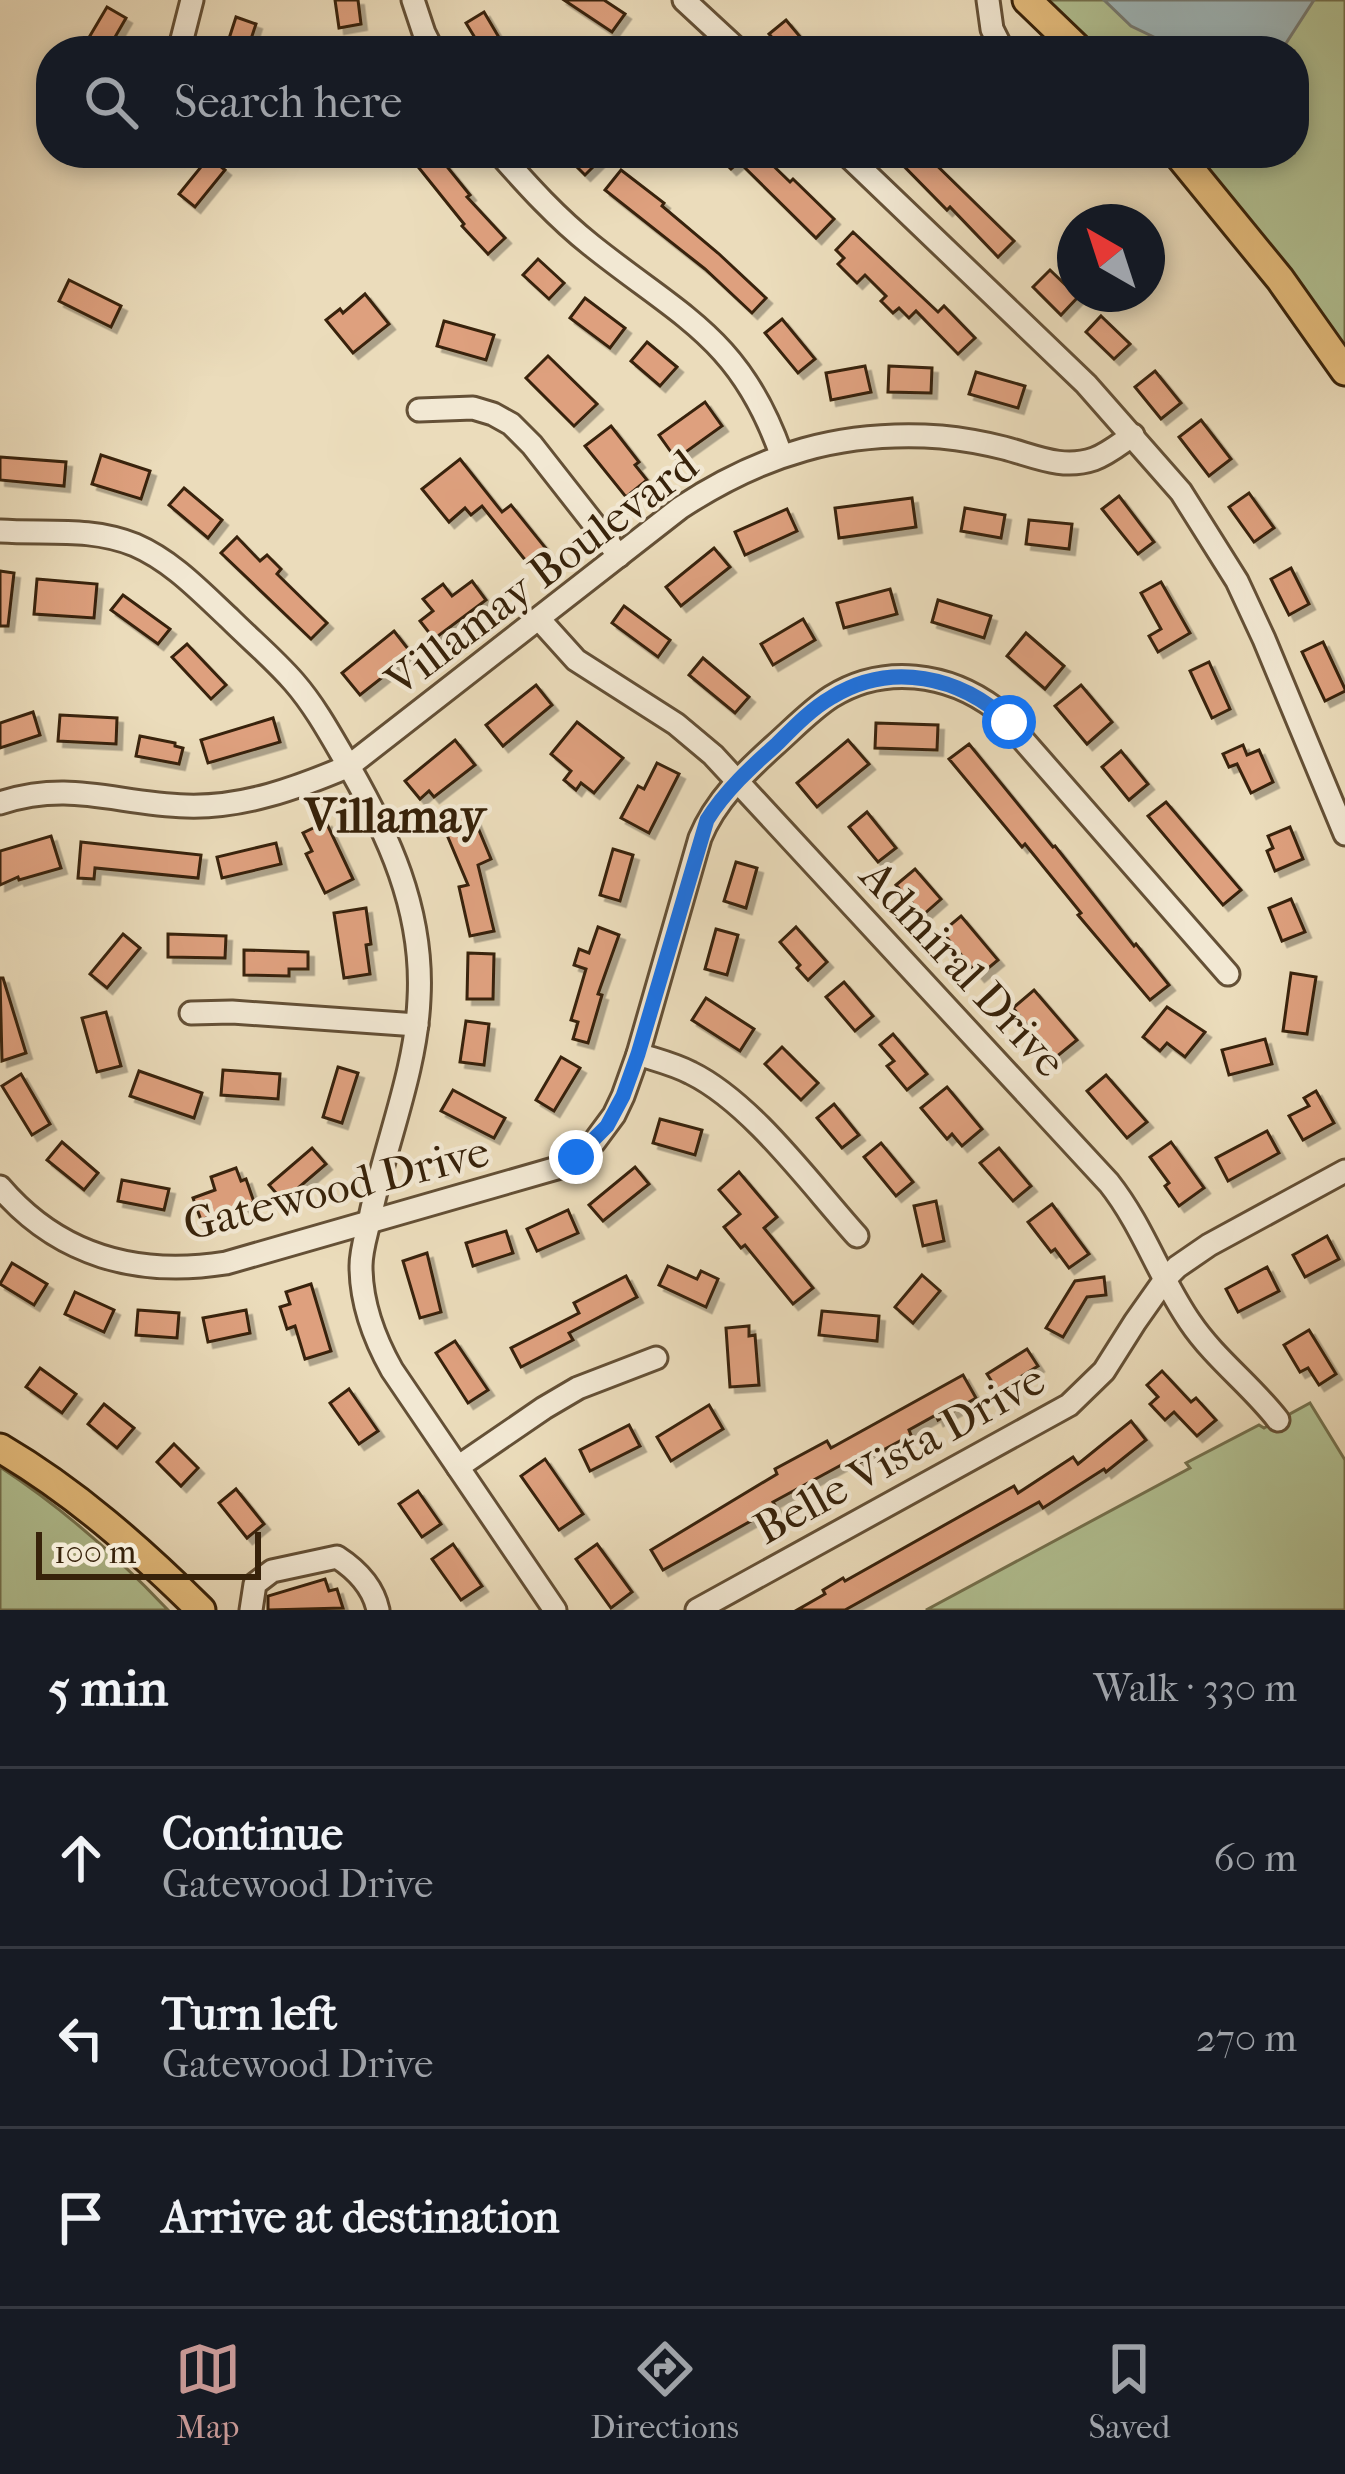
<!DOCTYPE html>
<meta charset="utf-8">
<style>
:root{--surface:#171b24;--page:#20242c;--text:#f1f3f6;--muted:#9ea1a6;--line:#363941;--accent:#c59692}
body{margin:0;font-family:"IM FELL French Canon",serif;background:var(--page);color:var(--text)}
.compass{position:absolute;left:1057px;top:204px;width:108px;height:108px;border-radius:50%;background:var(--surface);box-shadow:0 6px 18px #0003;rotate:321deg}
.scale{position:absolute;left:36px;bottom:30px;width:225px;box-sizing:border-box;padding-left:12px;border:6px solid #37220a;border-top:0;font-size:33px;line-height:42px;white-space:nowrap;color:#37220a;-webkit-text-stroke:9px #f2e8d3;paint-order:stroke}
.stop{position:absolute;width:36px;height:36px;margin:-27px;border:9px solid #1a73e8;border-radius:50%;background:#fff}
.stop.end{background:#1a73e8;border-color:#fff;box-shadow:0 3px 12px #0008}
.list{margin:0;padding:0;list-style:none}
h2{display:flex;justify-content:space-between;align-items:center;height:156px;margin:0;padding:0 48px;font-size:51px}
h2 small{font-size:39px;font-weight:400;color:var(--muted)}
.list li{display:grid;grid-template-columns:78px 1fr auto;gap:36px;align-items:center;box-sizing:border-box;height:180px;padding:0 48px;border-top:3px solid var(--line)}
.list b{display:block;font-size:45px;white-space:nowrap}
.list p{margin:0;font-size:39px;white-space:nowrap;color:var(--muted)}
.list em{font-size:39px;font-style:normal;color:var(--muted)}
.icon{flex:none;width:66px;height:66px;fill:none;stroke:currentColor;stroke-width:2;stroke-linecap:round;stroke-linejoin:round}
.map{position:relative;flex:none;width:1345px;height:1610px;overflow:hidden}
.search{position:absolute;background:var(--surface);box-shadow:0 6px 18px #0003;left:36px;right:36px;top:36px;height:132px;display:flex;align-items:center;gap:30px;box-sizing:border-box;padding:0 42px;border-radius:48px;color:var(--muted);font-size:45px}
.sheet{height:696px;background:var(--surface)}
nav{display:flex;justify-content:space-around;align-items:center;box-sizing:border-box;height:168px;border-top:3px solid var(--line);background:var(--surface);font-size:33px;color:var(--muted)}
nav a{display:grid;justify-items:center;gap:6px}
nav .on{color:var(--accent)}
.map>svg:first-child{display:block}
.green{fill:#b2c294;stroke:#74724f;stroke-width:3}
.water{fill:#9eb8bc;stroke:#757c75;stroke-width:3}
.building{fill:#dea07e;stroke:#37220a;stroke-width:3;filter:url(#shadow)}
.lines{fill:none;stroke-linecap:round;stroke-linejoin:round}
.minor-casing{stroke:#645036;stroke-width:27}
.major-casing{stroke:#37220a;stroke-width:33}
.minor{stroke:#f2e8d3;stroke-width:21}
.major{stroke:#e6be7e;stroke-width:27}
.route{stroke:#1a73e8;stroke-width:15}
.labels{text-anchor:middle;stroke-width:9;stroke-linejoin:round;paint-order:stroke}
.street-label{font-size:45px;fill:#37220a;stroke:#f2e8d3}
.neighbourhood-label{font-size:48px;font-weight:bold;fill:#37220a;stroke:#f2e8d3}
</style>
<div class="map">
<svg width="1345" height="1610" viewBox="0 0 1345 1610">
<defs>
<filter id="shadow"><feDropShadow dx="5.5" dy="5.5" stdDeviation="0" flood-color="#0004"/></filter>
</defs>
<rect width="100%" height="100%" fill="#ebdcbb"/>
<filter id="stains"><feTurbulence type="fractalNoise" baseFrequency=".00167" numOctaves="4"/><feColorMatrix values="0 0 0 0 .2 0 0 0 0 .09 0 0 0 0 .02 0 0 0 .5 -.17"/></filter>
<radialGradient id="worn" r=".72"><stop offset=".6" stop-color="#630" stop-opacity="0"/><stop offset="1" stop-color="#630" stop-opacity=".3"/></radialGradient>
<g class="green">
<polygon points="1023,0 1345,0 1345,385 1280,279 1170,153 1294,153 1294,51 1078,51"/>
<polygon points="1310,1403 1345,1460 1345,1610 926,1610 1190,1468 1186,1463 1259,1425 1264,1428"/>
<path d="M0,1467C61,1507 118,1557 168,1610H0Z"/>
</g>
<polygon class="water" points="1104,0 1314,0 1281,51 1183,51 1131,26"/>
<g class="building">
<polygon points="335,0 358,0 361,24 339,28"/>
<polygon points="564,0 604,0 625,14 612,32"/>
<polygon points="107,7 126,18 107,51 81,51"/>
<polygon points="484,12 507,51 483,51 466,23"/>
<polygon points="236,17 256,24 247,51 225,51"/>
<polygon points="786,20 812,51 784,51 769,34"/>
<polygon points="407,153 436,153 470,195 467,197 505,238 488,254 462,226 464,224"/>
<polygon points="563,153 607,153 585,175"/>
<polygon points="730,153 760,153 790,182 793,179 834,219 816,238 739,162 731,169 723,161"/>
<polygon points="891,153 924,153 1014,241 998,257 950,207 947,210"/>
<polygon points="209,157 225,170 195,207 179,194"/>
<polygon points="621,170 664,203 662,206 718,253 766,298 752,313 705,269 605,190"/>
<polygon points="853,232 938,312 944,306 975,338 958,354 916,311 909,318 899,308 893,313 881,301 886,296 865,275 857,283 838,264 844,258 836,250"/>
<polygon points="538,259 564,283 549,299 523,275"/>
<polygon points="1050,270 1078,297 1061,315 1033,287"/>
<polygon points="69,280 121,306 111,327 59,301"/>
<polygon points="365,294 389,324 353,353 326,320 340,309 343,313"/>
<polygon points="585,298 625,328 610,348 570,318"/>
<polygon points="1101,316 1130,344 1114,359 1086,332"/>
<polygon points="782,319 815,359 798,373 765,333"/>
<polygon points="444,321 494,335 486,360 437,346"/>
<polygon points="647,342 677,367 660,386 631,361"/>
<polygon points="548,356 597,404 574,426 526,378"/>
<polygon points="865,366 871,392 831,400 826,373"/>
<polygon points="889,366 932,368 931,393 888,392"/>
<polygon points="1155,371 1181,403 1161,419 1135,387"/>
<polygon points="976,372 1025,386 1018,408 969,394"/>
<polygon points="705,402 722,426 676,459 659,435"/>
<polygon points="1201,420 1231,459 1209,476 1179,437"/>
<polygon points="611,426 639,462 635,465 647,480 626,497 585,446"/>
<polygon points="101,455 150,471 141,499 92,484"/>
<polygon points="0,457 66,462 64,486 0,480"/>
<polygon points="460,459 502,512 511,505 548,551 530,566 482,506 471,515 465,508 449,522 422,489"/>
<polygon points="184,488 222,520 208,538 169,505"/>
<polygon points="1249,493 1274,528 1254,542 1229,507"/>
<polygon points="1119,496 1154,542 1138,554 1102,509"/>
<polygon points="912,498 916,527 839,538 835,508"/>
<polygon points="965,508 1005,515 1001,538 961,531"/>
<polygon points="787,509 797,531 745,555 735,532"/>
<polygon points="1029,520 1072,524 1069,549 1026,544"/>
<polygon points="237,537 260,561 267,555 281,569 277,574 327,623 311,639 221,553"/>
<polygon points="714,548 730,567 681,606 666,587"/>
<polygon points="1291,568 1309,604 1289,615 1271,579"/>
<polygon points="0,571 14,573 8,626 0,626"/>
<polygon points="37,579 97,584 94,618 34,614"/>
<polygon points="472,581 486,600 434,639 420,621 433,611 423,599 443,584 452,596"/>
<polygon points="1161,582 1190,633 1158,652 1149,636 1161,629 1141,593"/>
<polygon points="890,589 897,614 844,628 837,603"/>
<polygon points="123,595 170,629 158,644 111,610"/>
<polygon points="938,600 991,616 984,638 932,622"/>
<polygon points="624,606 670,640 658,657 612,623"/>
<polygon points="803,619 815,640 773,665 761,644"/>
<polygon points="394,631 412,654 360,695 342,673"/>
<polygon points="1026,633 1064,666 1045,689 1007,656"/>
<polygon points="1323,642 1345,689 1345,691 1325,701 1302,652"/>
<polygon points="187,644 226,685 211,699 172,657"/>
<polygon points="703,658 749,697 735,713 689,675"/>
<polygon points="1209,662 1230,709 1212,718 1190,671"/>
<polygon points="536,685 552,705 503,746 486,725"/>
<polygon points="1081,685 1112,722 1087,744 1055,706"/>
<polygon points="33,712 40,735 0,748 0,723"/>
<polygon points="60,715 117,718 116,744 58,741"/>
<polygon points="273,718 280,742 208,763 201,740"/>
<polygon points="577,722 623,758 594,793 581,783 576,790 564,780 571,771 551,754"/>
<polygon points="876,723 938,725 937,750 875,748"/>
<polygon points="140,736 175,743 175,746 183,748 179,764 136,756"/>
<polygon points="455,740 475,765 434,797 429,791 420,799 405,781"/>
<polygon points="848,740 869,764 817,807 797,783"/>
<polygon points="969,744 1053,847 1055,846 1134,946 1136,944 1169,985 1150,1000 1078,915 1081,913 1025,844 1022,847 949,759"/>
<polygon points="1243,745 1247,755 1259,750 1273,782 1251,793 1237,764 1229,767 1223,754"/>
<polygon points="1121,751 1148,784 1129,800 1102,767"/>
<polygon points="657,763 679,774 649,833 621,818 638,786 644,789"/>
<polygon points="1166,802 1241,890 1223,905 1148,816"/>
<polygon points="471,811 491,859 478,865 494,931 470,936 459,887 468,885 442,823"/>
<polygon points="867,812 896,848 878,862 849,827"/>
<polygon points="326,822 353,879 325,893 306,854 312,851 303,833"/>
<polygon points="1290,827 1303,859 1275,871 1267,851 1273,848 1268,836"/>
<polygon points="51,836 61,868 19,880 18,877 0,885 0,851"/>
<polygon points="81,842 201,855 198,878 95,868 94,879 78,878"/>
<polygon points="276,843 281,864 222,878 217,857"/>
<polygon points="613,849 633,855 620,901 600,895"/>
<polygon points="736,862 757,868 746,908 724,901"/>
<polygon points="915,869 941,899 923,915 896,885"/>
<polygon points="1291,899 1305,932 1282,941 1269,908"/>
<polygon points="366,908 371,944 366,945 370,974 344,978 334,913"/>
<polygon points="961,916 998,960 979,976 942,932"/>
<polygon points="598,927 619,935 598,994 602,995 588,1043 573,1039 578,1022 571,1020 586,969 574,965 579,949 589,953"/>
<polygon points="796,927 827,962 808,980 797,968 800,965 780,942"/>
<polygon points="716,929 738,935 727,975 705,969"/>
<polygon points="123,934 140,948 107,988 90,974"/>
<polygon points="168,934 226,936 225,958 168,957"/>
<polygon points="244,950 308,952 308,969 289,969 289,976 244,975"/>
<polygon points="468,953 494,954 493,999 467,999"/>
<polygon points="1291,973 1316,977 1307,1034 1283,1031"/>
<polygon points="0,978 3,978 26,1053 2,1061"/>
<polygon points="844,982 873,1016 855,1031 826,997"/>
<polygon points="1034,990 1077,1040 1055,1058 1013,1008"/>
<polygon points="706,998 754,1029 740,1051 692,1020"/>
<polygon points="1167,1007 1205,1032 1185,1057 1167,1043 1160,1051 1143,1037"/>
<polygon points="106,1012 121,1066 97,1072 82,1018"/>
<polygon points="466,1021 489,1024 484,1065 460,1062"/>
<polygon points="893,1034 927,1074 907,1090 887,1066 894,1061 880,1045"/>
<polygon points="1265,1039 1272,1064 1229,1075 1222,1050"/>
<polygon points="782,1047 818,1083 801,1100 765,1064"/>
<polygon points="561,1057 580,1068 554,1111 536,1100"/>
<polygon points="338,1067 358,1073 342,1123 323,1117"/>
<polygon points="223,1070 280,1074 278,1099 221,1095"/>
<polygon points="139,1071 202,1093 194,1118 130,1096"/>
<polygon points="21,1074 50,1124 32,1135 2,1086"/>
<polygon points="1106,1075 1147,1122 1127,1138 1087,1091"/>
<polygon points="947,1087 982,1129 962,1146 952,1134 947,1139 921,1108"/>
<polygon points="453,1090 505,1118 494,1138 441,1111"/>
<polygon points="1316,1091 1334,1123 1303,1140 1289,1116 1309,1106 1304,1098"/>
<polygon points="834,1104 859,1135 842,1148 817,1118"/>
<polygon points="660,1119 702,1130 695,1155 653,1143"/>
<polygon points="1267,1131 1279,1153 1228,1181 1216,1158"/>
<polygon points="62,1142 98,1173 84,1190 47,1160"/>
<polygon points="1171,1142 1204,1188 1179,1206 1165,1186 1169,1183 1150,1157"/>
<polygon points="881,1143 913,1182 896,1196 864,1157"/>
<polygon points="312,1148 326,1164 283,1201 269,1185"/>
<polygon points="999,1148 1031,1186 1013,1201 980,1163"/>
<polygon points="635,1167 649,1184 603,1221 589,1205"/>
<polygon points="236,1168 241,1181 246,1179 254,1202 201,1220 193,1198 215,1190 211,1177"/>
<polygon points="739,1172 777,1217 764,1228 813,1288 793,1304 745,1245 741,1248 724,1227 740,1214 719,1190"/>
<polygon points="122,1180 169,1189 164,1210 118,1201"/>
<polygon points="936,1201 944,1241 923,1246 914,1206"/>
<polygon points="1052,1204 1089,1254 1069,1268 1055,1249 1051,1252 1028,1222"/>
<polygon points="568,1210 578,1233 537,1251 527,1229"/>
<polygon points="506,1231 513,1253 473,1266 466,1243"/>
<polygon points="1327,1236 1339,1259 1305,1277 1293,1255"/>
<polygon points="427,1253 441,1312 420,1318 403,1261"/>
<polygon points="12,1263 47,1284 34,1305 0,1284"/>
<polygon points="668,1266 697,1279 701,1271 718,1279 706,1307 659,1285"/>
<polygon points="1267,1267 1279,1291 1238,1312 1226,1289"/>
<polygon points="922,1275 940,1291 913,1323 895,1307"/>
<polygon points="626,1276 637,1297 569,1333 573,1340 521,1367 511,1348 579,1313 574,1303"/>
<polygon points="1104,1277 1106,1295 1087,1297 1063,1337 1046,1328 1075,1281"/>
<polygon points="311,1284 331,1351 305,1359 295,1326 287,1329 280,1307 290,1304 286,1292"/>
<polygon points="75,1292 114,1310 104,1332 65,1314"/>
<polygon points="138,1310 179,1313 177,1338 136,1335"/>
<polygon points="246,1310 250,1333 208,1342 203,1318"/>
<polygon points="822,1311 879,1316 877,1341 819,1335"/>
<polygon points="749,1326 749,1336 755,1335 759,1385 730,1387 726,1328"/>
<polygon points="1309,1330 1336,1374 1319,1385 1308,1368 1300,1372 1284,1345"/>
<polygon points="455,1341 488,1390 468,1403 436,1353"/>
<polygon points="1027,1349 1038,1366 998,1391 987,1374"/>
<polygon points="40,1368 76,1394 62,1413 26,1387"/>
<polygon points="1162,1371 1191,1402 1196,1398 1216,1420 1197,1436 1174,1412 1165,1420 1150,1404 1158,1397 1147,1385"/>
<polygon points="963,1375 976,1398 938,1420 936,1415 909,1430 911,1435 859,1463 856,1457 773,1502 776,1507 663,1570 651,1550 777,1474 775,1469 827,1441 831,1448"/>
<polygon points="349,1389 378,1431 359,1444 330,1403"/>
<polygon points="104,1404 134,1428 117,1448 88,1424"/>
<polygon points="709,1405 723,1429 671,1461 657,1437"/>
<polygon points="1131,1421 1146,1440 1106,1472 1104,1469 1043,1508 1039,1502 845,1610 797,1610 825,1594 823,1590 843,1578 845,1581 1014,1486 1018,1493 1073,1457 1078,1464"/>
<polygon points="629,1425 640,1446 590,1471 580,1450"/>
<polygon points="174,1444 198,1468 181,1486 157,1462"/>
<polygon points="545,1459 583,1514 559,1530 521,1476"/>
<polygon points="236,1489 264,1524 247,1538 219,1503"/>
<polygon points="418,1491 441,1524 422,1537 399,1504"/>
<polygon points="453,1544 482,1586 461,1600 432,1559"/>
<polygon points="597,1544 632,1592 611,1608 576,1559"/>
<polygon points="325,1579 329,1591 337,1589 343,1608 268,1610 268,1596"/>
</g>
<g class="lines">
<defs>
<g id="minor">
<polyline points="413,0 424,33 433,51"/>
<polyline points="684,0 739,51"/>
<polyline points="988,0 992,29 1003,51"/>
<polyline points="179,51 192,0"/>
<path d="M499,153C528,186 557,218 591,245C681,317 740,338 781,454"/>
<polyline points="845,153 1086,384 1181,492 1237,581 1264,639 1345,834"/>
<polyline points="419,410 473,408 493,414 511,424 532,445 619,556"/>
<path d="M0,531C46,534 91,527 135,545C172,561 200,591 229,618C250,639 274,659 294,682C314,705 329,732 344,758C388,833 424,910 419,999C416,1071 386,1142 371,1213C368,1230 361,1248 361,1266C361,1303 374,1338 392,1370L555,1610"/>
<path d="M539,619L576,660L676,724L713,755L1109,1183C1143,1226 1159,1277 1190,1322C1215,1359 1251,1385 1278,1420"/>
<path d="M0,803C71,780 116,804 186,806C243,808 297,788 349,766L680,508C762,454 842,430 941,437C962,439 984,443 1004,448C1035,456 1062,470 1094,459C1108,454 1121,443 1133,435"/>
<polyline points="191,1013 232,1012 417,1025"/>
<path d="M638,1054C656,1060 674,1064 691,1073C752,1103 811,1185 857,1236"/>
<path d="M0,1187C59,1256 138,1277 226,1263L557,1168L594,1142L614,1115L623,1096L638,1054L700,838C715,801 745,772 775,745C793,729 811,710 831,697C884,664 948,673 996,709L1228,974"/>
<polyline points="458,1467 544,1408 578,1388 656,1358"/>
<path d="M251,1610L255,1584L272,1571L337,1557C357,1570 373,1586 378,1610"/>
<polyline points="697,1610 1069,1405 1104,1371 1135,1322 1166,1278 1177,1267 1209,1245 1345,1171"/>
</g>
<g id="major">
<polyline points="1027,0 1080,51"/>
<polyline points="1177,153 1280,279 1345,371"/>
<path d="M0,1448C75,1492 139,1549 201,1610"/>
</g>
</defs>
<use href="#minor" class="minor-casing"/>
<use href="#major" class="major-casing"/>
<use href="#minor" class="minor"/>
<use href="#major" class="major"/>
</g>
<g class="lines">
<path class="route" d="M576,1157L607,1126L623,1096L638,1054L707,820C725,791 751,767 776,745C793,728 811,709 832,697C891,661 960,676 1009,722"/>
</g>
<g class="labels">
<g class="street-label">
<text transform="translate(541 572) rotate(-37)" y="16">Villamay Boulevard</text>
<text transform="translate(964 968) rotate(47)" y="16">Admiral Drive</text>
<text transform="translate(336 1187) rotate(-14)" y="16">Gatewood Drive</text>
<text transform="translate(899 1453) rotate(-29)" y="16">Belle Vista Drive</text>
</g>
<g class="neighbourhood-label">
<text x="395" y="832">Villamay</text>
</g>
</g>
<rect width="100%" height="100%" filter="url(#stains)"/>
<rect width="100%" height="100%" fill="url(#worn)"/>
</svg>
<svg class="compass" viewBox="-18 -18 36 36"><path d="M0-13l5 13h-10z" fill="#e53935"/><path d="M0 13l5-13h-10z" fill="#9ea1a6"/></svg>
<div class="scale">100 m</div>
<div class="stop" style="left:1009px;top:722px"></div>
<div class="stop end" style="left:576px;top:1157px"></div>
<div class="search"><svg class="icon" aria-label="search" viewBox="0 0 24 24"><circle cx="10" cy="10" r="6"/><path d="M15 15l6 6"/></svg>Search here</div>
</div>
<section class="sheet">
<h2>5 min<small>Walk · 330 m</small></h2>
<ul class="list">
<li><svg class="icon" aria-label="ahead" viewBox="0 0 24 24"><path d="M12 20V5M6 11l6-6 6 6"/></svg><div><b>Continue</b><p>Gatewood Drive</p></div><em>60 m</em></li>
<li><svg class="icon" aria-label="left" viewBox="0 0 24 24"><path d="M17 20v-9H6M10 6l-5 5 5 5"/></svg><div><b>Turn left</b><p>Gatewood Drive</p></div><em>270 m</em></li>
<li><svg class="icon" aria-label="arrive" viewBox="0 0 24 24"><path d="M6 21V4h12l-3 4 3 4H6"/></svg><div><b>Arrive at destination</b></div></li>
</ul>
</section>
<nav>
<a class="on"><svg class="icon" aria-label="map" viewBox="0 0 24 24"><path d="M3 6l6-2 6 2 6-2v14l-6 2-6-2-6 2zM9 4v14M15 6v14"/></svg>Map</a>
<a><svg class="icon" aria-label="directions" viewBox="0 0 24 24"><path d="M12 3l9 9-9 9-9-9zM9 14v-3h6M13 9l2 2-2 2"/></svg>Directions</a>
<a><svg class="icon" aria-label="saved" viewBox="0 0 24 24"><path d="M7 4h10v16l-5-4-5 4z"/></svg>Saved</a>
</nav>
